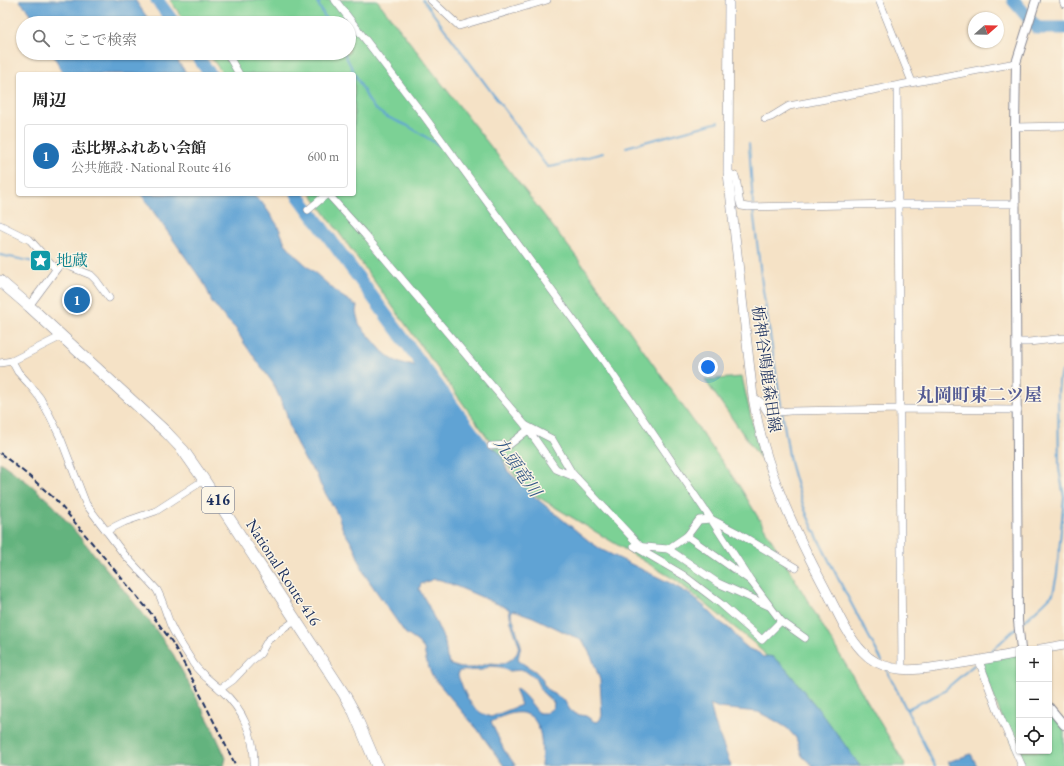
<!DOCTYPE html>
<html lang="ja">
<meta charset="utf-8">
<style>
:root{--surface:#fff;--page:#f6f6f6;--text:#222;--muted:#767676;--line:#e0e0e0;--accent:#1f6fb2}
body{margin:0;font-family:"EB Garamond","Noto Serif JP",serif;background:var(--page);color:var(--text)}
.controls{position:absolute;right:12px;bottom:12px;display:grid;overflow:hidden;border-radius:4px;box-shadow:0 1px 3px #0004}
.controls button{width:36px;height:36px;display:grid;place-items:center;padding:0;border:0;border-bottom:1px solid var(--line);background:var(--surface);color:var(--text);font:20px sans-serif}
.compass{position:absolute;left:968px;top:12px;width:36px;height:36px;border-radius:50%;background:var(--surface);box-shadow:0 1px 3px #0004;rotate:70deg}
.you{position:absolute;left:708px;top:367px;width:14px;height:14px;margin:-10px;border:3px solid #fff;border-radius:50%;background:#1a73e8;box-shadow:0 0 0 6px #1a73e833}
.badge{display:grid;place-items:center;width:26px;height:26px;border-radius:50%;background:var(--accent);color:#fff;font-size:13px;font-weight:700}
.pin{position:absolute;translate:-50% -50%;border:2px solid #fff;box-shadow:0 1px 4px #0006}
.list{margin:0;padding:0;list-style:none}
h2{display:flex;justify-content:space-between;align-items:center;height:52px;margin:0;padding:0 16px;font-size:17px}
h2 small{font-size:13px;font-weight:400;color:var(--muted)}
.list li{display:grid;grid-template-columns:26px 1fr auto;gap:12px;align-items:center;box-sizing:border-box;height:64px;margin:0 8px 8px;padding:0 8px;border:1px solid var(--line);border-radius:4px}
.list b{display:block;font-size:15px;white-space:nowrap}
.list p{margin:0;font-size:13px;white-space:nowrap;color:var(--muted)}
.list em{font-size:13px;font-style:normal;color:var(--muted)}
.icon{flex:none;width:22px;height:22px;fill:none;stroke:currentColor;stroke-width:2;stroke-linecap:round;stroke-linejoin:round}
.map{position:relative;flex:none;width:1064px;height:766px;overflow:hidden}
.search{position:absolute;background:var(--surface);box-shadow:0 1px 3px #0004;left:16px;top:16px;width:340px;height:44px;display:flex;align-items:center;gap:10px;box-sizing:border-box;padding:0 14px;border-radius:22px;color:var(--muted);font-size:15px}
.panel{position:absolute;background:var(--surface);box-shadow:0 1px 3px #0004;left:16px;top:72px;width:340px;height:124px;border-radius:4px}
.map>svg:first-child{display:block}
.green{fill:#7bd195;stroke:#4b807a}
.forest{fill:#64b37e;stroke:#40716e}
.water{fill:#60a3d4;stroke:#3e6999;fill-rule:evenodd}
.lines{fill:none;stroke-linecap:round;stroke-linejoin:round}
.stream{stroke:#60a3d4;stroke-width:2}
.river{stroke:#60a3d4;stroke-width:13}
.minor-casing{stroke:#888892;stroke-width:8}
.tertiary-casing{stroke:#888892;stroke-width:10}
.secondary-casing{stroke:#888892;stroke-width:10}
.trunk-casing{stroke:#888892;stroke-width:12}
.minor{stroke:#fff;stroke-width:7}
.tertiary{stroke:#fff;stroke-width:8}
.secondary{stroke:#fff;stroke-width:9}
.trunk{stroke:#fff;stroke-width:11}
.rail{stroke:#1b2f5e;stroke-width:2;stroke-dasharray:6 3;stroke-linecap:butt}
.labels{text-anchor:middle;stroke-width:3;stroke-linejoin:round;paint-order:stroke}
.shield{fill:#fcf5e5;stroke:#5e6a86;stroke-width:1}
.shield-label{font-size:15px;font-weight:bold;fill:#1b2f5e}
.culture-label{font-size:16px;fill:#0d838f;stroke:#fcf5e5;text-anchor:start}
.street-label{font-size:16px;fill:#1b2f5e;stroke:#fcf5e5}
.water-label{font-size:17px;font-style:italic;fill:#335887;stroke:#fcf5e5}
.quarter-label{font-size:18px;font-weight:bold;fill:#545b94;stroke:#fcf5e5}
</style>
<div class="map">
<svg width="1064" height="766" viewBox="0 0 1064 766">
<rect width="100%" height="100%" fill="#fcf5e5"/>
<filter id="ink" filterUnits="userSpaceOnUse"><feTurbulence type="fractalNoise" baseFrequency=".025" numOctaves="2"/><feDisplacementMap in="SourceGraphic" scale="8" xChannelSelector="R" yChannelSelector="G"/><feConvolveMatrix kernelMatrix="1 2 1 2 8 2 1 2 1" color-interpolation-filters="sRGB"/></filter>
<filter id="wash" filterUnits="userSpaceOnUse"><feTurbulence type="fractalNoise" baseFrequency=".012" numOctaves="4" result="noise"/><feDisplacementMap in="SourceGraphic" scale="16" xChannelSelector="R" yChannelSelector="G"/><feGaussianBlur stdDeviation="0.9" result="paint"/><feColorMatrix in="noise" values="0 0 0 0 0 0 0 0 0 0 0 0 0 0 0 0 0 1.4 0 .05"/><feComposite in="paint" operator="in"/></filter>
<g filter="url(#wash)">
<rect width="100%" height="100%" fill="#f5e2c6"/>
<g class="green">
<polygon points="170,0 377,0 585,268 740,487 906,766 848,766 760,648 677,581 525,489 311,194 354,194 354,74 223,74 208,53 349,53 349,23 186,23"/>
<polygon points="742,377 760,458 705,380"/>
<polygon points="1019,653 1019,751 1049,751 1049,706 1064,726 1064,766 1022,766 979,661"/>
</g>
<polygon class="forest" points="0,462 31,485 53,505 109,572 153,626 173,654 211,725 226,758 224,766 0,766"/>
<g class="water">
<polygon points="19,0 135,0 151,23 37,23 29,11"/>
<polygon points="52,53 172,53 187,74 64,74"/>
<path d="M141,194H252L264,205L278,226L285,243L296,256L340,295L357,306L356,312L359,324L383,352L392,359L402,364H410L424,369L434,377L459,408L460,417L467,430L474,438L497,450L502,457L507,470L531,494L589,541L602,550L672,584L689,594L706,608L720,622L730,629L742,643L749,649L758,652L763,657L768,656L773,657L786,669L827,720L860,766H813L802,756L796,738L787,728L774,720L758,712L719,708L710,704L715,724L731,766H541C545,726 535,697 491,722L504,750L516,766H504L478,730L432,676L426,660L424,649L418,642L405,633L365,575L353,545L343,530L338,515L320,484L317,475L306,462L298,447L290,428L286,412L273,383L244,343L236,329L225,318L212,302L205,285ZM434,579L441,580L470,592L509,609L511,622L519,645L517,653L512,659L503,664L490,663L473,668H461L451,665L447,658L445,642L428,605L419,589L421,584ZM513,610L533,617L583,641L592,658L600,680L602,716L599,721L595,722L586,716L575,714L570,710L564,700L548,690L544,685L542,678L535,671L525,665L518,659L521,645L511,613ZM490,666L501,667L508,671L524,670L535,678L542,692L554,703L553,708L546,713H539C531,704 525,694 515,688L521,705L491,717C474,713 466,698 461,683C459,679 457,675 459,671L482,670Z"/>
<polygon points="971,754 977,766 950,766 948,762"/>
</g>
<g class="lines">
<g class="stream">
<polyline points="316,0 328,23"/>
<polyline points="423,0 545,164 548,167 555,166 603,153"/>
<polyline points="319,4 320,0"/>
<polyline points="344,53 369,101 374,108 385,116 408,126 442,147"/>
<polyline points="749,144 753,205"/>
<polyline points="626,147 719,122"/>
<path d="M753,209L762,284L790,462C795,480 800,499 808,517C830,566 857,614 882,661"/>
<polyline points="0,255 39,263 43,264 49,270"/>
<polyline points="1021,624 1043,604 1053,594 1057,574 1064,497 1059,469 1058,391 1060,375 1064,369"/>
<polyline points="987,655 1016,628"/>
<polyline points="886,669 935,766"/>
<polyline points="907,709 941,693 974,665"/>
</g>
<g class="river">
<polyline points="157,0 174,23"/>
<polyline points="1013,0 1037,28 1064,28"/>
<polyline points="195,53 210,74"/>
<polyline points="297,194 487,453"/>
</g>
</g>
</g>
<g filter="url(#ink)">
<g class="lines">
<defs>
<g id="minor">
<polyline points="335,0 424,116 605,363 711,519 751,581"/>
<polyline points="431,0 459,26 547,0"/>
<polyline points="879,0 912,82"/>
<polyline points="1063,0 1064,4"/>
<polyline points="227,53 239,74"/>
<polyline points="897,86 902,669"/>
<polyline points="765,119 771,117 789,106 1016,63"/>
<polyline points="1015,127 1064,126"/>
<path d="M728,173L735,176C739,186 737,196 741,206L748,207L898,204H1016"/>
<polyline points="328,194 365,235 525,425"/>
<polyline points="308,210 327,194"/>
<polyline points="0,225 30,240 56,269"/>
<polyline points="29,306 61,263 91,275 96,280 109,298"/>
<polyline points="1017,342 1029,342 1064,338"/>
<polyline points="12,361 62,336"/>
<path d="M0,363L12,361L18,372L29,384L40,398L50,416L61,439L86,504L123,553L157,590C163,601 166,614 171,626C177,639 186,651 193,663C201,675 211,681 221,690C243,709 255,737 254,766"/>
<polyline points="753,397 761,402 768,413 790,411 900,409 1018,410"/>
<polyline points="491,446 509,445 528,430"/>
<polyline points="577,478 556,469 525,425 552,439 572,473 640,546"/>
<polyline points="106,531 124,522 156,511 204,480"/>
<polyline points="687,536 668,549 718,583 769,606"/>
<polyline points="668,549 634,546 683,575 721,604 762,640 781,621"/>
<polyline points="796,568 736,532 711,519 699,520 687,536 751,581 781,621 805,638"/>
<polyline points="979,661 999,714 1022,766"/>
<polyline points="220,689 233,680 250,662 260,654 268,640 296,620"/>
</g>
<g id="tertiary">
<polyline points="1021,649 1018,621 1015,127 1016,63 1036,0"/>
<polyline points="1049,707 1064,725"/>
</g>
<g id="secondary">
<path d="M729,0L728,173L753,397C764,468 795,532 828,594C838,613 847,635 862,651C870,660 882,666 893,668C910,672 928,668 944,666C969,662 994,658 1019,653"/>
<polyline points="1041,649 1064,645"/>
</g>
<polyline id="trunk" points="0,281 29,306 166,432 183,450 204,480 344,694 354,712 377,766"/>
</defs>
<use href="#minor" class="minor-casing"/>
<use href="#tertiary" class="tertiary-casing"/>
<use href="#secondary" class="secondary-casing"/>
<use href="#trunk" class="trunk-casing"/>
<use href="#minor" class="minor"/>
<use href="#tertiary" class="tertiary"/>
<use href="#secondary" class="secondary"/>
<use href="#trunk" class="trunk"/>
<polyline class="rail" points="0,453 29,476 56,500 150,612 172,642 194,682 236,766"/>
</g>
</g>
<defs>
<symbol id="sight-square" viewBox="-11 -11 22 22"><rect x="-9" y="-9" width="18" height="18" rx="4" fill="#0f9aa8" stroke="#fcf5e5"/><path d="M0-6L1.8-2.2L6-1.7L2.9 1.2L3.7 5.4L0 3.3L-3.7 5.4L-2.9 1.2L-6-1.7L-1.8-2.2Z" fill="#fff"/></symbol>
</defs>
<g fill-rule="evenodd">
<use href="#sight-square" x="28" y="248" width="25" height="25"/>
</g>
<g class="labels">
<rect class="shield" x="202" y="487" width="32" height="26" rx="3"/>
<g class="shield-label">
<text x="218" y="505">416</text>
</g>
<g class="culture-label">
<text x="56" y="266">地蔵</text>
</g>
<g class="street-label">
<text transform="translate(767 369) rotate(82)" y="6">栃神谷鳴鹿森田線</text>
<text transform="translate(284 572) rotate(57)" y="6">National Route 416</text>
</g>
<g class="water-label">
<text transform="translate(518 467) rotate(55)" y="6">九頭竜川</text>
</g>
<g class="quarter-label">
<text x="979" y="401">丸岡町東二ツ屋</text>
</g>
</g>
</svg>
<div class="controls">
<button>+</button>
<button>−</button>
<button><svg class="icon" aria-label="locate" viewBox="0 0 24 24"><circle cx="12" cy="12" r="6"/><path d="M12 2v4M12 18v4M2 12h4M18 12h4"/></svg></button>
</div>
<svg class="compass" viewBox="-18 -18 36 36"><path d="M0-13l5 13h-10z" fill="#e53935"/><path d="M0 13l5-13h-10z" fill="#767676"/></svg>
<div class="you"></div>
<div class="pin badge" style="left:77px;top:300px">1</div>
<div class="search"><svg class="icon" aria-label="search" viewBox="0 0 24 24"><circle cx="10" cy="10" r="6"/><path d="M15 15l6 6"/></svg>ここで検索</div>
<section class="panel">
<h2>周辺<small></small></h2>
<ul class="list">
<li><span class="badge">1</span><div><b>志比堺ふれあい会館</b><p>公共施設 · National Route 416</p></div><em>600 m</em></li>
</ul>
</section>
</div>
